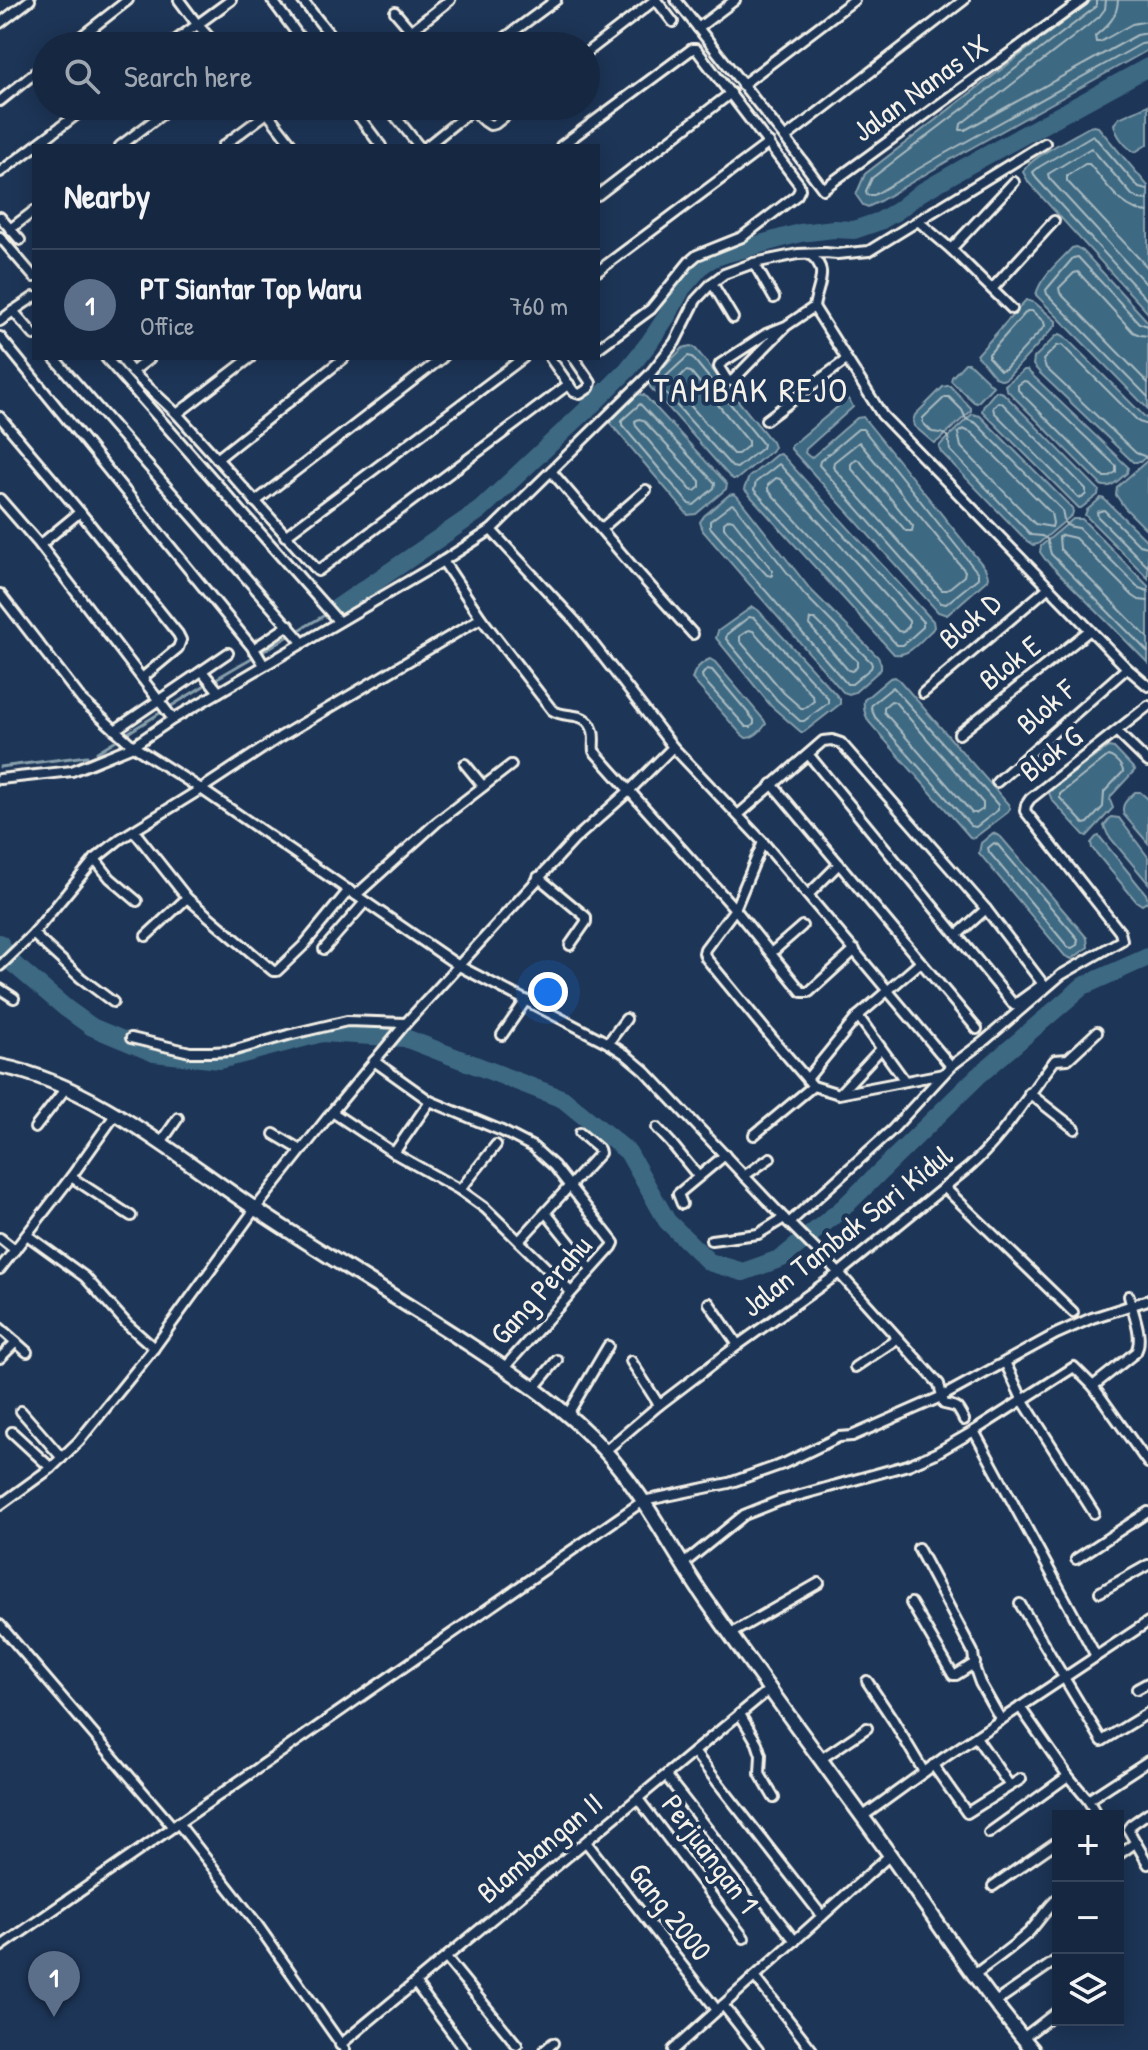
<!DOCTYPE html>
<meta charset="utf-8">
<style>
:root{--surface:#162841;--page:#1f3048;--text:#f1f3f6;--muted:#9ea6b1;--line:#35445a;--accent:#95b2f1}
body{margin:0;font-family:"Patrick Hand",sans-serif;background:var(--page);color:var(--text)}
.controls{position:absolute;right:24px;bottom:24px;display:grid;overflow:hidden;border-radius:0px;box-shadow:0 4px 20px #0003}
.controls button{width:72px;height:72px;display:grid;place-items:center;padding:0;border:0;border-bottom:2px solid var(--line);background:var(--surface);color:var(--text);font:40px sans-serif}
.you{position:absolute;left:548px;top:992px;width:28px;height:28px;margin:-20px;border:6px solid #fff;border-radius:50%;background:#1a73e8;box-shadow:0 0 0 12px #1a73e833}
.badge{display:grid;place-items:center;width:52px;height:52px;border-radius:50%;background:var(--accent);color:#fff;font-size:26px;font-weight:700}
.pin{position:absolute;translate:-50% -66px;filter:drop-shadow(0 2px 4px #0008)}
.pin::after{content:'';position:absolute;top:42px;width:28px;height:24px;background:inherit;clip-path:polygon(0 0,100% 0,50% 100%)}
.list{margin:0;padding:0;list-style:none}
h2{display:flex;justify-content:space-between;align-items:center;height:104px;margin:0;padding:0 32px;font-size:34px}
h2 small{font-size:26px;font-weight:400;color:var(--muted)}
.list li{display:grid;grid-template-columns:52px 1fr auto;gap:24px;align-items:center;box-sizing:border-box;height:112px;padding:0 32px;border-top:2px solid var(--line)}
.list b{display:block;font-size:30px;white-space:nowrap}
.list p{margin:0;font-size:26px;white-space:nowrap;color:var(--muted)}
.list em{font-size:26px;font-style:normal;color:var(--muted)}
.icon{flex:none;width:44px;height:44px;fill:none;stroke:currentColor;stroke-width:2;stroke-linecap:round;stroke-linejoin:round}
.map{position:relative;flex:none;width:1148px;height:2050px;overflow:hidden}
.search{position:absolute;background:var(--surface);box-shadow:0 4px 20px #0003;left:32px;top:32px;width:568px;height:88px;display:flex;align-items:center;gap:20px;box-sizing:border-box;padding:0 28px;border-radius:44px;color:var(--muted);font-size:30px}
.panel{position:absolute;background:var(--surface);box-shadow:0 4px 20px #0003;left:32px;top:144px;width:568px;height:216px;border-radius:0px}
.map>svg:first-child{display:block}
.water{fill:#3e6983;stroke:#879fab;stroke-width:2}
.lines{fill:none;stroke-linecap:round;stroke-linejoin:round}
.shore{stroke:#abbbc0;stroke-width:2}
.stream{stroke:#879fab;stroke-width:3}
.river{stroke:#3e6983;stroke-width:18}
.street-casing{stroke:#f4f1e8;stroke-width:14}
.secondary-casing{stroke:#f4f1e8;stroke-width:18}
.street{stroke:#1d3557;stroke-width:8}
.secondary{stroke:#1d3557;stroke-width:12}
.labels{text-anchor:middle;stroke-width:8;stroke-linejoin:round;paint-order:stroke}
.street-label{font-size:30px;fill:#f4f1e8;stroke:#1d3557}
.quarter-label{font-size:34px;letter-spacing:2px;fill:#f4f1e8;stroke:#1d3557}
</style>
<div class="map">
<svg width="1148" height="2050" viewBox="0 0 1148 2050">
<rect width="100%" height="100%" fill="#1d3557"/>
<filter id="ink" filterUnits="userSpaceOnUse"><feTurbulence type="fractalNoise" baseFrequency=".0125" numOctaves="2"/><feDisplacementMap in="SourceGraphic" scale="16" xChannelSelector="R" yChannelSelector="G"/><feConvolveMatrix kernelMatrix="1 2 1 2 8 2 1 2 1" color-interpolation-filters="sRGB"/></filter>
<g filter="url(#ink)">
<g class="water">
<polygon points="1092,0 1148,0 1148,50 946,162 878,202 868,207 863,205 856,195 865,174"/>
<path d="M1148,105V144L1135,152C1125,147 1116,135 1114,124L1119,118Z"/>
<path d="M1094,126L1098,127L1148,186V313L1029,183L1023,172C1029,158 1074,136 1089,127Z"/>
<path d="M1076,247L1083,251L1148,322V409L1036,295C1040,277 1060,261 1072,248Z"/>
<polygon points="1026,300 1035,303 1056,321 1056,325 1008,377 1003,380 995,377 977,355"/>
<polygon points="1060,334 1064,336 1148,420 1148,455 1140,462 1133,462 1040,373 1033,365 1034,358 1057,335"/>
<polygon points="690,346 694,347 772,442 774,447 771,451 737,479 733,479 729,476 650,387 649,382 683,348"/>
<polygon points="965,363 969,363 993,386 977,403 974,402 951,381 952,377"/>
<path d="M1024,370H1027L1128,467L1127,473C1119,479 1111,490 1101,485L1006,389L1005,385Z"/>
<polygon points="947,386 950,386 971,408 971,411 938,441 934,443 914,426 913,421 915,415 943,387"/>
<polygon points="996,391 1003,393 1099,490 1098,495 1081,508 1079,508 982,411 984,405"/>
<polygon points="637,394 644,395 727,484 726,489 696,514 688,515 611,424 613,419"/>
<polygon points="847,399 849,399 853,407 806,449 805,453 811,458 857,418 863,417 867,422 985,568 988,576 987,580 947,615 938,612 791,449 791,446"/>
<polygon points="972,414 980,416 1072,508 1073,512 1072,515 1038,544 1033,545 1027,541 941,452 939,447 942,443"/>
<path d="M780,454L783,456L933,621L934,627L932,630C921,640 909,657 894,654L744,489L749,477L776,455Z"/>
<polygon points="1148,460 1148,531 1125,508 1116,495 1117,487"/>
<polygon points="733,494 737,496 810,589 878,657 881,664 881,669 855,692 849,694 843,692 703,531 700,522 704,516 729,495"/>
<polygon points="1101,498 1104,499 1148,542 1148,578 1085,515 1087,510"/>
<polygon points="1073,519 1082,519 1148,586 1148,663 1045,559 1040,552 1041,546"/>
<polygon points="752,607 758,610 840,699 840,704 804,732 801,732 771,706 716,638 718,631"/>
<path d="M710,659L715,662L764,720L766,724C762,730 754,738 746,738L741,734L692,679C694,670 701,663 710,659Z"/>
<path d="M895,677L899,680L1008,804L1010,808L1008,812L974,838L970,837L869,722C865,714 863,709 864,700L890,678Z"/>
<polygon points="1108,747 1114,748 1135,770 1111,796 1110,800 1113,808 1087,836 1084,835 1052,800 1049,793 1052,789"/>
<path d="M1135,792H1140L1148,799V843L1124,815C1120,804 1128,799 1135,792Z"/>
<polygon points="1111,817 1119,818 1148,857 1148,883 1108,835 1104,826"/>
<polygon points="993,833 1001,837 1087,938 1088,947 1072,959 1065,956 979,853 981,843"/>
<polygon points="1099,836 1146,894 1148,901 1142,905 1136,901 1092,848 1091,843 1096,837"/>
</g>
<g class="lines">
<g class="shore">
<polyline points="1096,0 1096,6 1092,10 872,178 866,191 867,195 874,195 942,155 1141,44 1148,43"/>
<polyline points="1106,0 1105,9 1099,17 961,124 960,130 965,130 1137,35 1148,33"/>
<path d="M1118,0C1117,18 1108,25 1095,36L1096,42H1100L1132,24L1148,21"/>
<polyline points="1148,190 1139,188 1093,135 1039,167 1033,172 1036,178 1148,301"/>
<polyline points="1148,200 1139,199 1132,195 1091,148 1048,174 1049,178 1148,286"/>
<path d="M1148,212C1121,211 1106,182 1089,164H1085L1067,176V181L1148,268"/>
<polygon points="1027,311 1032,311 1044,322 1045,326 1005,369 1000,370 989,358 989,354"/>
<polyline points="1148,326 1139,323 1078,257 1073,258 1046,290 1047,294 1148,397"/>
<polyline points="1148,336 1140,335 1133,332 1078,272 1074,273 1059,288 1060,293 1148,383"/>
<polygon points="688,356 692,357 763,444 762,448 737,468 732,467 660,387 660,382"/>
<polygon points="686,371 691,372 748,441 748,446 738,454 733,454 674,387 674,383"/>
<polygon points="1024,381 1028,382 1116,466 1116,472 1108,477 1104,477 1018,390 1018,385"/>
<polygon points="998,402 1002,403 1086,489 1086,494 1082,498 1078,497 994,412 993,407"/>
<polygon points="640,404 715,483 714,488 694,505 689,504 622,425 622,420"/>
<polygon points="639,419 643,420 700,481 700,487 695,491 691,490 636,426 635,421"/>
<polyline points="1148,425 1139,422 1062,345 1057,346 1043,360 1046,368 1136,453 1144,456 1148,460"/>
<polygon points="858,429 863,429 978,573 978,578 946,604 941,603 819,465 820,461"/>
<polygon points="963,429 972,433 1051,513 1053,523 1052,527 1035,524 961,447 958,433"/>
<polygon points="859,442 965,571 964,576 947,590 942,590 833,467 834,462"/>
<polygon points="856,459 860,461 913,526 912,531 906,531 851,468 851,464"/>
<polygon points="779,464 923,622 923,627 903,645 897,645 754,490 756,482"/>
<polygon points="776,478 780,479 909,621 909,626 903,632 898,631 768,490 768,485"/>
<polygon points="732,504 735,506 804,594 871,662 872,665 871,668 852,684 847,684 710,527 710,521"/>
<polygon points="729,519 733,520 772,570 772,576 767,575 724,528 724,523"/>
<polyline points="1148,547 1139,545 1104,510 1097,512 1098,517 1148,567"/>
<path d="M1148,591L1139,588L1079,528C1061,525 1066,525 1062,510L976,423L966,419L962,410L949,397H945L923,418V423L932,432C949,434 948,433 950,450L1031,535L1042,536L1047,539L1051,554L1148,652"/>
<polyline points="1148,601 1139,600 1133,596 1075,538 1062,535 1059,537 1060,549 1148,638"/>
<polygon points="749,617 754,618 828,698 828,703 804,721 800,721 777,700 726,639 727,634"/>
<polygon points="810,619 815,619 857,661 857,667 852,671 848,670 809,625"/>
<polygon points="749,630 753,631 813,696 814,701 805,708 801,708 784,693 740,641 740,636"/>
<polygon points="707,669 712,670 754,720 754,724 751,727 746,727 703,679 702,675"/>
<polygon points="893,687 998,805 998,810 976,827 971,826 875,717 871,708 872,704"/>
<polygon points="891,701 895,702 983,803 983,809 977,813 972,813 884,712 884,707"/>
<path d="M1108,756C1114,757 1123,766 1123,772L1104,792L1103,807L1088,823L1084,824L1060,798V794Z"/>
<polygon points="994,843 998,845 1078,939 1077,945 1072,948 1068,947 989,852 988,848"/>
</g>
<g class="stream">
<polyline points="97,752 202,687 337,608"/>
<polyline points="0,767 87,756"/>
</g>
<g class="river">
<polyline points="337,608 480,510 599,398 628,369 649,343 667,316 682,288 702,265 713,258 728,253 800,233 834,229 854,230 880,221 897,211 920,193 967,166 1148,67"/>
<polyline points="0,943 9,960 67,1009 92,1027 154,1053 220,1060 322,1033 405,1038 563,1099 628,1152 667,1221 709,1262 743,1272 782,1258 843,1208 978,1076 1083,986 1148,957"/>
</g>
<defs>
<g id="street">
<polyline points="179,0 197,24 217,46"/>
<polyline points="272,0 306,46"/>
<polyline points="302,0 339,46"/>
<polyline points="656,0 673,22"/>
<polyline points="676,0 785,138 823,189 1083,0"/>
<polyline points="395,12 424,46"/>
<polyline points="0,23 30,0"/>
<polyline points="698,28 735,0"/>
<polyline points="411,31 450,0"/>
<polyline points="69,46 128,0"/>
<polyline points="168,46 231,0"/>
<polyline points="494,46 556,0"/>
<polyline points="586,53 655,0"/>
<polyline points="742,85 854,0"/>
<polyline points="0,101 46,64"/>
<polyline points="262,106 293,146"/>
<polyline points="351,106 381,146"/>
<polyline points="387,106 419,146"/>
<polyline points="471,106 481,119 490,125 495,124 518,106"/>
<polyline points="785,138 964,0"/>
<polyline points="35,146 88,106"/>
<polyline points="120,146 173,106"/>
<polyline points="223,146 267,113"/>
<polyline points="427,146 473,109"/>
<polyline points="561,146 692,49 696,49 799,184 800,189 797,195 742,237 697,255 690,261 651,309 598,348"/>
<polyline points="0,172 34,147"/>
<polyline points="598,195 731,93"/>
<polyline points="0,217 20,240"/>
<polyline points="918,221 951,249 1012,309"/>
<polyline points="10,229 34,211"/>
<polyline points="0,237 34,277"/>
<polyline points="951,249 1014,182"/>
<path d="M809,254C831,269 817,286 814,307L882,415L1127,668L1148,686"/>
<polyline points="754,263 774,298"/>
<polyline points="598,271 769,143"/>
<polyline points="712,283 733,318"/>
<polyline points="992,289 1054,221"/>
<polyline points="13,311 34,297"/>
<polyline points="0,321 13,311 34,335"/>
<polyline points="786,326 766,334 720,364 719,367 727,380 732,381 786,326 814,307"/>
<polyline points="0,337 256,652 264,665"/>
<polyline points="54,358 302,642"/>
<polyline points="106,358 338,621"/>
<polyline points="121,358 132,372 177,414 318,571 569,384"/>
<polyline points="550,358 574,392 580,394 589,388 591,383 574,358"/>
<polyline points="132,372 150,358"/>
<polyline points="177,414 250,358"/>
<polyline points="0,417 80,512 178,634 181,640 178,648 142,678"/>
<polyline points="766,420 846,360"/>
<polyline points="217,459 344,358"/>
<polyline points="551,471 633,567 693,634"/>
<polyline points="0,499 40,545 173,719"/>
<polyline points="255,502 442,358"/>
<polyline points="601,529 646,490"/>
<polyline points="491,530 576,622 673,747 763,842 951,1066"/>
<polyline points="285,536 523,358"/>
<polyline points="40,545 80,512"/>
<path d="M443,561L481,618L552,710C566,720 586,709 593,731C595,737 593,745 594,751L735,909L802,992H809L855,950"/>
<path d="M0,594L82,700L133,746L201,789L459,966L608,1043L625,1054L645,1071L784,1218L839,1273L939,1384L944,1404C958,1407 957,1406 964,1420"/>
<polyline points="253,649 289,625"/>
<polyline points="202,671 219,692"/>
<polyline points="923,693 1049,587"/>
<polyline points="115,730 228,653"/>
<polyline points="1117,732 1148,762"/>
<polyline points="959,734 1090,630"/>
<polyline points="465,764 483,786"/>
<polyline points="0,779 72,771 133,746 173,719 443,561 491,530 650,374 675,342 696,300 712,283 724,274 754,263 798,254 825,253 837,254 869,251 1045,143"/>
<polyline points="997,782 1127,668"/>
<polyline points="772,784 977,1029"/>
<polyline points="738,815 823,741 832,740 841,743 986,909 1043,984 1014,1005 808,754"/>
<polyline points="134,831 187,898 273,971 277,971 303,946 349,890"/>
<polyline points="763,842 735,909 705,949 704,953 706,958 776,1043 813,1086 839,1094 943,1074"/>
<polyline points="95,859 110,878 137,901"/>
<polyline points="538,877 586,917 586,922 570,945"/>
<polyline points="356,895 437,822 511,765"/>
<polyline points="808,895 839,864"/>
<polyline points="33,934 81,978 113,1002"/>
<polyline points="957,935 986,909"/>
<polyline points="146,936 187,898"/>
<polyline points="324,949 365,902"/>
<polyline points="771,953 802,926"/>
<polyline points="0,966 33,934 95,859 120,839 201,789 280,737 481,618"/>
<polyline points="0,989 14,998"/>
<polyline points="858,1016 905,1081"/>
<polyline points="502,1035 526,1000"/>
<polyline points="131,1038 190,1052 211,1052 232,1051 288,1035 347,1021 406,1023"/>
<polyline points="608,1043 626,1019"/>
<polyline points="374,1061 430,1101 502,1131 533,1147 554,1166 614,1243 612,1247 504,1368"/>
<polyline points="807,1079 858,1016 921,962"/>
<polyline points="840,1093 880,1050"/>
<polyline points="1029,1093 1075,1129"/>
<polyline points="332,1112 394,1153 460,1190 485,1208 571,1292"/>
<polyline points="35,1128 66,1088"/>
<polyline points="657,1128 671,1143 698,1176"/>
<polyline points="274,1134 301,1150"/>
<polyline points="754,1135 813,1086"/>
<polyline points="160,1144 178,1118"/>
<polyline points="394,1153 430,1101"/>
<polyline points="744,1176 770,1158"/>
<polyline points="71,1177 131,1216"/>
<polyline points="944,1187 1073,1312"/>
<polyline points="460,1190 496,1145"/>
<polyline points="682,1204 678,1194 725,1155"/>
<polyline points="546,1213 591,1269"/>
<polyline points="789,1223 892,1130 951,1066 983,1042 1061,975 1122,940 1120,932 1025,811 1026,805 1030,799 1148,706"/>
<polyline points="27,1235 85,1277 127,1324 154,1348"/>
<polyline points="0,1238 15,1250"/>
<polyline points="711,1240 758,1234 784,1218"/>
<polyline points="519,1241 600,1153 599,1149 580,1133"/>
<polyline points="0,1269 71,1177 115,1115"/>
<polyline points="709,1303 738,1345"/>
<polyline points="0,1328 27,1352"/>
<polyline points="0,1358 16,1342"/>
<polyline points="631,1361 659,1405"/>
<polyline points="1005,1362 1022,1399 1094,1513"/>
<polyline points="855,1367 897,1339"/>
<path d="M1093,1386L1136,1352C1144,1337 1133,1313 1129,1296"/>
<polyline points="534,1388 557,1360"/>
<polyline points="21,1411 62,1458"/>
<polyline points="568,1414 608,1346"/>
<polyline points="974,1431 1096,1656"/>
<polyline points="12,1432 51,1468"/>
<path d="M605,1451L659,1405L738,1345L839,1273L968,1168C1003,1138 1027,1096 1055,1060L1068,1059L1097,1032"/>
<polyline points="0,1505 51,1468 79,1441 154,1348 255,1209 332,1112 406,1023 574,840 629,791 673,747"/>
<polyline points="918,1548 973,1652 975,1669 980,1683 1001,1720"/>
<polyline points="1076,1559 1148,1512"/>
<polyline points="682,1565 744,1515 779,1501 908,1465 936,1453 974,1431 1074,1367 1093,1386 1148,1463"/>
<polyline points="1100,1592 1148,1565"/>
<polyline points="911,1603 953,1675 956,1675 975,1663"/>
<polyline points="1020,1604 1102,1741 1148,1713"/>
<polyline points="0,1625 173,1827"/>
<polyline points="730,1634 819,1583"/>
<polyline points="867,1681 893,1720 924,1772"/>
<polyline points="1137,1689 1148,1683"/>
<polyline points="1020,1707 1068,1776 1088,1800 1094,1810 1093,1816"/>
<polyline points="740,1714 757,1743 761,1755 760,1774 774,1798"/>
<polyline points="976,1737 1010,1786"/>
<polyline points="694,1752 822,1916"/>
<polyline points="821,1759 867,1728"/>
<polyline points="933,1765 967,1813 1021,1779"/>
<polyline points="666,1776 795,1941"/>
<polyline points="638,1799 744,1938"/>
<polyline points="1088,1800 1148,1761"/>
<polyline points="1148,1813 1131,1825 1128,1829 1148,1864"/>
<polyline points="862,1817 945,1757 1148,1622"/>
<polyline points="178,1823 254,1920 345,2050"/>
<polyline points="989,1833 1068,1776"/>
<polyline points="586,1842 717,2010"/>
<polyline points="1118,1855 1135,1843"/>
<polyline points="993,1886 1058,1841"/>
<polyline points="0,1947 643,1501 729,1483 783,1464 839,1437 852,1436 943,1396 1056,1334 1092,1318 1148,1300"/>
<polyline points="446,1958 517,2045"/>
<path d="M974,1975C992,1961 1012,1948 1029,1932C1039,1921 1047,1908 1058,1898"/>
<polyline points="755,1977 812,2050"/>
<polyline points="415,1983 465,2050"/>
<polyline points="994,2003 1058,1959"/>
<polyline points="723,2005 758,2050"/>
<polyline points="1023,2038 1058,2011"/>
<polyline points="340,2045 771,1688"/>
<polyline points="545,2050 553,2043"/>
<polyline points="673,2050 890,1855"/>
</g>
<path id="secondary" d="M0,1066C94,1084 181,1160 260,1212C329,1258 401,1300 470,1345C517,1376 565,1407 603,1449C644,1493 671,1550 706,1600C766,1686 829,1770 890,1855C937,1921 980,1989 1033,2050"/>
</defs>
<use href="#street" class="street-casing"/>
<use href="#secondary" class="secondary-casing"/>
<use href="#street" class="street"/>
<use href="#secondary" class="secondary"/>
</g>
</g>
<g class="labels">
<g class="street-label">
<text transform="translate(921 88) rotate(-36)" y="10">Jalan Nanas IX</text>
<text transform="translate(970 621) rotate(-40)" y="10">Blok D</text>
<text transform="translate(1010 663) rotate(-38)" y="10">Blok E</text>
<text transform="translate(1046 707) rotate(-41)" y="10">Blok F</text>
<text transform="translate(1051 754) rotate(-38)" y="10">Blok G</text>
<text transform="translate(847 1231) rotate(-38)" y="10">Jalan Tambak Sari Kidul</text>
<text transform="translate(541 1290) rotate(-48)" y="10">Gang Perahu</text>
<text transform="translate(540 1848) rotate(-40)" y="10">Blambangan II</text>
<text transform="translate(710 1854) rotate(53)" y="10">Perjuangan 1</text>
<text transform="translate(670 1912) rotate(52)" y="10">Gang 2000</text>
</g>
<g class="quarter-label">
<text x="751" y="402">TAMBAK REJO</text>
</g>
</g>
</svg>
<div class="controls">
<button>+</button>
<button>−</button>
<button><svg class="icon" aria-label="layers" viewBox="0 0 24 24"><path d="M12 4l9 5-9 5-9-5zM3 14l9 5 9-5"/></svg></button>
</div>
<div class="you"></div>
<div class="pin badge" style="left:54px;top:2017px;background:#5c6f8a">1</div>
<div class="search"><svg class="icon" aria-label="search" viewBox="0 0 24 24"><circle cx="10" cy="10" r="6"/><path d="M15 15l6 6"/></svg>Search here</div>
<section class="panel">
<h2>Nearby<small></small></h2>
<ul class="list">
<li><span class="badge" style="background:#5c6f8a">1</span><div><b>PT Siantar Top Waru</b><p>Office</p></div><em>760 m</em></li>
</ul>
</section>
</div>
